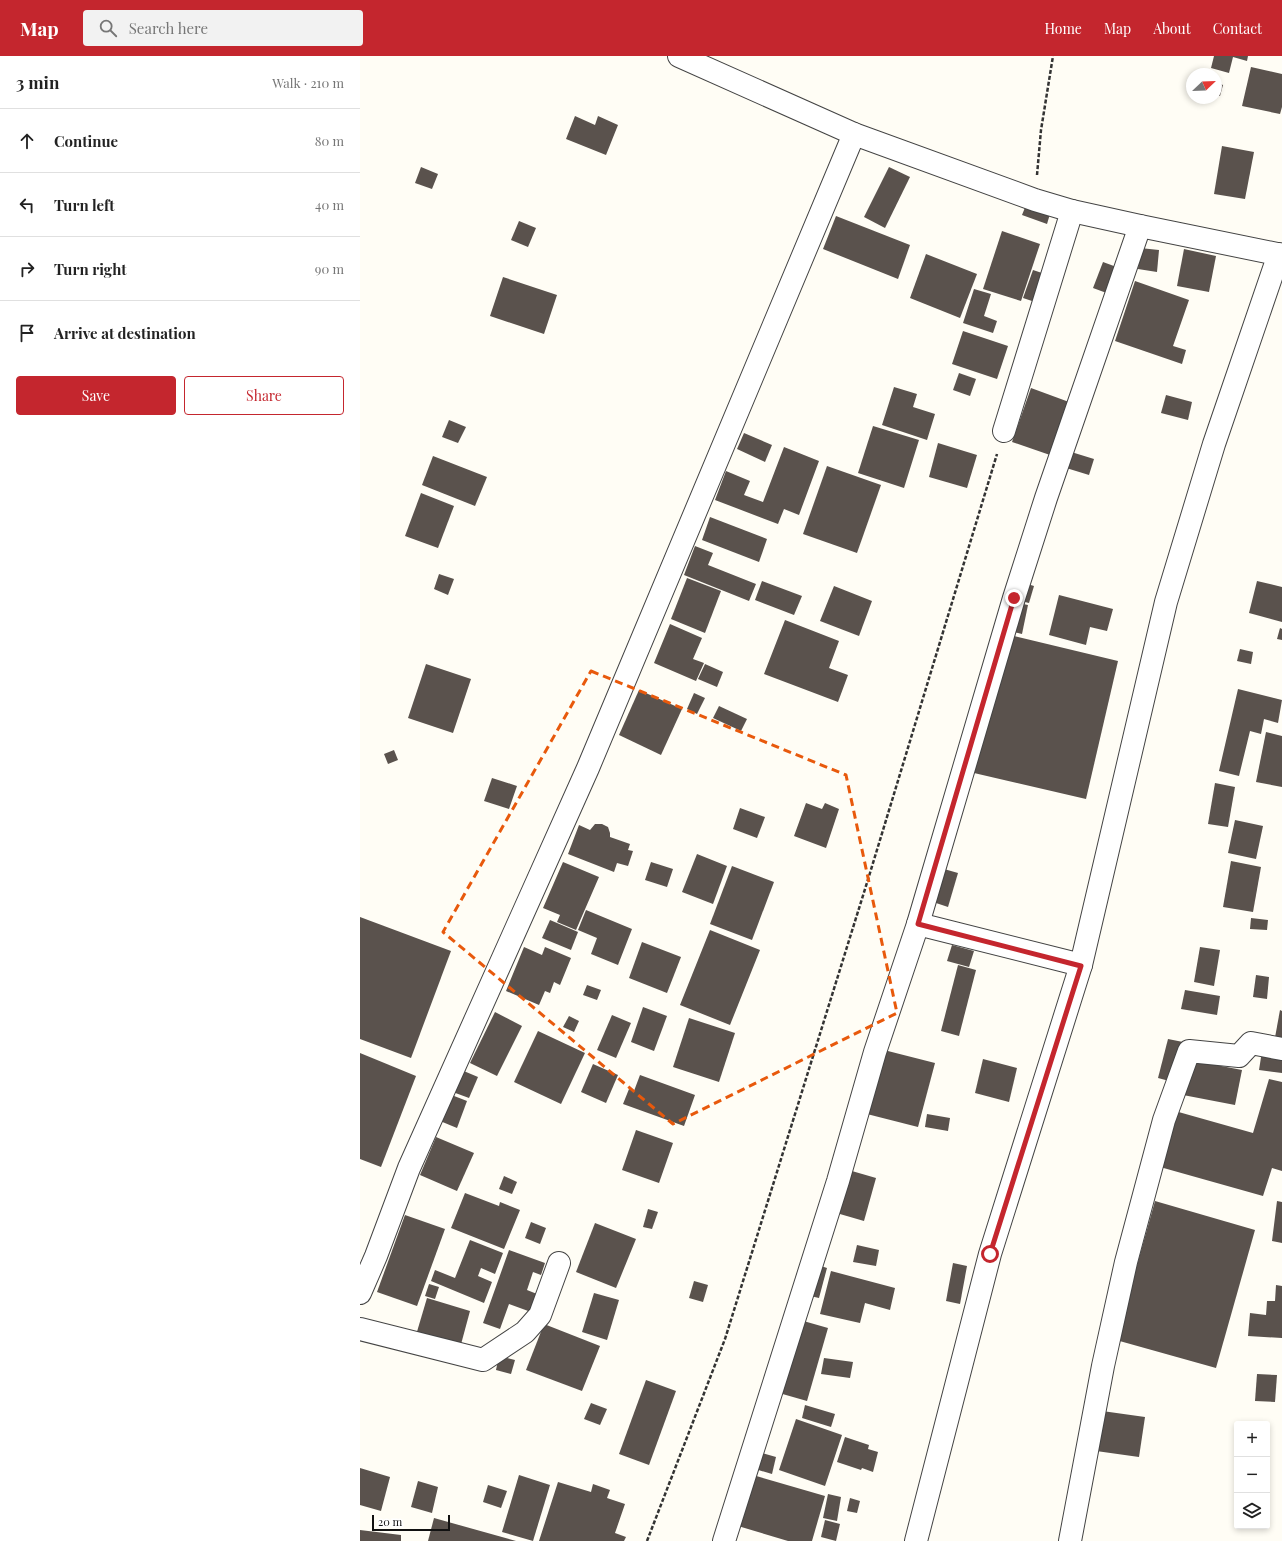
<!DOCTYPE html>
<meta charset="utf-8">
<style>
:root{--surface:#fff;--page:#f2f2f2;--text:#222;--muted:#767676;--line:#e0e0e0;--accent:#c4262e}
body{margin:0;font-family:"Playfair Display",serif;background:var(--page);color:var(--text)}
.controls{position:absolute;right:12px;bottom:12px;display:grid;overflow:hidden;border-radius:4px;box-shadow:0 2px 6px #0003}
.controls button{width:36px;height:36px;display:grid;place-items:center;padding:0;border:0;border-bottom:1px solid var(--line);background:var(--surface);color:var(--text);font:20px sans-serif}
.compass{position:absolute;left:826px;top:12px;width:36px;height:36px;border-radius:50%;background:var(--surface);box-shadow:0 2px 6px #0003;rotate:67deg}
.scale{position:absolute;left:12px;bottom:10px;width:78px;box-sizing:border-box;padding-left:4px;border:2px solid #111;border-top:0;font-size:11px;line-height:14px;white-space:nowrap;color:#111;-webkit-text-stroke:3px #fff;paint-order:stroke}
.stop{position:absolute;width:12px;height:12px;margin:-9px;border:3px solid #c4262e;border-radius:50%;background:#fff}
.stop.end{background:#c4262e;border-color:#fff;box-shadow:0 1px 4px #0008}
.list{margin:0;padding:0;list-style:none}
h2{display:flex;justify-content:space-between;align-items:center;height:52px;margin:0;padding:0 16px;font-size:17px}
h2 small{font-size:13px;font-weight:400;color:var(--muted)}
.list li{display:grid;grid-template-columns:26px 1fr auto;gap:12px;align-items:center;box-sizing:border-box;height:64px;padding:0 16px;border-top:1px solid var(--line)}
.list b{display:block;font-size:15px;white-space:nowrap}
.list em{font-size:13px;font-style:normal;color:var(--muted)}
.actions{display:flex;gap:8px;padding:12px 16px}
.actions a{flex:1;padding:9px 0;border:1px solid var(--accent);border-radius:4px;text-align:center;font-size:14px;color:var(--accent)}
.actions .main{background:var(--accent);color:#fff}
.icon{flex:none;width:22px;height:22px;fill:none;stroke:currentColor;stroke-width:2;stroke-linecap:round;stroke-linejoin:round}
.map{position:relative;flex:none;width:922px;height:1485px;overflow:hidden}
header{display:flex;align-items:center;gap:24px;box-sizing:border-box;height:56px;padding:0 20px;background:var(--accent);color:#fff}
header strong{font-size:19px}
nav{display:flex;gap:22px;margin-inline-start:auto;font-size:14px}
.search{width:280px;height:36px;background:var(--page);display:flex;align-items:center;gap:10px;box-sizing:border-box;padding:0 14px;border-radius:4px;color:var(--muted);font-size:15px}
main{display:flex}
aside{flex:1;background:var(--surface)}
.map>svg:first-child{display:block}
.building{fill:#5a524d}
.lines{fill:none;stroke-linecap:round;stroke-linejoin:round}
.minor-casing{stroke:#444;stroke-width:24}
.path{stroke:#333;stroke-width:2.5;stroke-dasharray:4 2;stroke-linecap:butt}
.minor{stroke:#fff;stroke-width:22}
.route{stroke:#c4262e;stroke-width:5}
.marked{fill:none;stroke:#e8590c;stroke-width:3;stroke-dasharray:8 5;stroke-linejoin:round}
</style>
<header>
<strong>Map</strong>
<div class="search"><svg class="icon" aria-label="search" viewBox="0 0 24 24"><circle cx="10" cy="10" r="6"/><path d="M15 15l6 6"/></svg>Search here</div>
<nav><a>Home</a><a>Map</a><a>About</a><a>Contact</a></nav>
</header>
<main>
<aside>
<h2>3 min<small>Walk · 210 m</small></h2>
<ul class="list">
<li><svg class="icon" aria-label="ahead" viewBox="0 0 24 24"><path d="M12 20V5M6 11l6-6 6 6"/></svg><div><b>Continue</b></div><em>80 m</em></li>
<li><svg class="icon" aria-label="left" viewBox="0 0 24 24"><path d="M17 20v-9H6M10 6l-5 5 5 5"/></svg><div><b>Turn left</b></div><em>40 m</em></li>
<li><svg class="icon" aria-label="right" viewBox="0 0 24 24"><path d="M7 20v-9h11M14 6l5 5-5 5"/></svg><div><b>Turn right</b></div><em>90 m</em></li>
<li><svg class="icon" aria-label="arrive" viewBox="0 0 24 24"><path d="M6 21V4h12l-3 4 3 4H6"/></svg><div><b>Arrive at destination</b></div></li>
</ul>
<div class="actions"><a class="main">Save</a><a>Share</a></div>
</aside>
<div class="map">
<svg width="922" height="1485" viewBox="0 0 922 1485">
<rect width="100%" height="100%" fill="#fffdf5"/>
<g class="building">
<polygon points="854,0 888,0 887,5 873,1 869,17 851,12"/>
<polygon points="891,11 922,18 922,51 920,58 882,50"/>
<polygon points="856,26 863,29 860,40 856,39"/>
<polygon points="215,60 235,69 238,60 258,69 246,99 206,83"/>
<polygon points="862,90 894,96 885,143 854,138"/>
<polygon points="61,111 78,118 72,133 55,127"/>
<polygon points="529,111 550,121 525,172 504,161"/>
<polygon points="666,149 690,158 687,168 662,159"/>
<polygon points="476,160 550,189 538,223 463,193"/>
<polygon points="159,165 176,172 168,191 151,184"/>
<polygon points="642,175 680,188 661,245 623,233"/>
<polygon points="780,192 799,194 797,216 778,213"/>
<polygon points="824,193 856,200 849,236 817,230"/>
<polygon points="566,198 617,218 600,262 550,242"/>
<polygon points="743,206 762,213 752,239 733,232"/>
<polygon points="673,214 685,218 675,246 663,242"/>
<polygon points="143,221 197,239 184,278 130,260"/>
<polygon points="775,225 829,244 813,290 826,294 822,308 755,285"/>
<polygon points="614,233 631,238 624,260 637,265 633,277 603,267"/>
<polygon points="603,275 648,290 637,323 592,308"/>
<polygon points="599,317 616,323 610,340 593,334"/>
<polygon points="534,331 557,338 553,351 575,358 567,384 522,369"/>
<polygon points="671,332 709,346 690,399 652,386"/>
<polygon points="806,339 832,346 828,364 801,357"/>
<polygon points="89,364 106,371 98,387 82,381"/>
<polygon points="513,370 559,384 544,432 498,417"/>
<polygon points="384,377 412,389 405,406 377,393"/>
<polygon points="578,387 617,399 607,432 569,421"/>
<polygon points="424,391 459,405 439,459 424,453 418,468 355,444 366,415 390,425 384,439 403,446"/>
<polygon points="708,395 734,403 729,419 703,411"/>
<polygon points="73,400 127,421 115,450 62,429"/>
<polygon points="467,410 521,429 497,497 443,478"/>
<polygon points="61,437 94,450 78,492 45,480"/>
<polygon points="350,461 407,483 399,506 342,484"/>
<polygon points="335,490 353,497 348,509 396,528 389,545 324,519"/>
<polygon points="79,518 94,523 88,539 74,533"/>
<polygon points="327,522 361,535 345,577 311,563"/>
<polygon points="402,525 442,540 434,559 395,544"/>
<polygon points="897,525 922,531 922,566 889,557"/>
<polygon points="661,526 674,530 669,547 657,544"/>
<polygon points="474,530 512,545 499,580 460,565"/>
<polygon points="699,539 753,553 747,575 730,571 726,589 689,579"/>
<polygon points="654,546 668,549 662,578 649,575"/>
<polygon points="425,564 479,585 469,612 488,619 478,646 404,618"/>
<polygon points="310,568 342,582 333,603 344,607 336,625 294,607"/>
<polygon points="920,572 922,573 922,584 917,583"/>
<polygon points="646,578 758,605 726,743 614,717"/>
<polygon points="880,593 893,596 891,608 877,605"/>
<polygon points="66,608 111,623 93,677 48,662"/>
<polygon points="345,608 363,616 357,631 338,623"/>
<polygon points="878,633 922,644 918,667 904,663 901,678 890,675 879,720 859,715"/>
<polygon points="279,634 322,653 301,699 259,679"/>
<polygon points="334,637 345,642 337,658 327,653"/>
<polygon points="359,650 387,663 381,675 353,662"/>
<polygon points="906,676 922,680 922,731 896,726"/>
<polygon points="34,694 38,704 28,708 24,698"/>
<polygon points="132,722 157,730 149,753 124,745"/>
<polygon points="855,727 875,731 868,771 848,768"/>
<polygon points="446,747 462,753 465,747 479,753 466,792 434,780"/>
<polygon points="380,752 405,761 397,782 373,773"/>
<polygon points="875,764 903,770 896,803 868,797"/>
<polygon points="235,768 242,768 248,771 250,777 250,781 270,788 268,794 273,795 268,810 257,807 254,816 208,798 219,769 230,774"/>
<polygon points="337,798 367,810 353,848 322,836"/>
<polygon points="871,805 901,811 893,856 863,851"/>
<polygon points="203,806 239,821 216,874 197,866 200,859 183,852"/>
<polygon points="291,806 313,813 307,831 285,824"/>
<polygon points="372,810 414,826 392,884 350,868"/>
<polygon points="577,811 598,817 588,851 567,844"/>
<polygon points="226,854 272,873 258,909 231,898 237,882 218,874"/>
<polygon points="0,861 91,895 51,1002 0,983"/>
<polygon points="891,862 908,864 907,874 890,873"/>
<polygon points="190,864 218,876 211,894 182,882"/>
<polygon points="350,874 400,894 370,969 320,949"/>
<polygon points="282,886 321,901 307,937 269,922"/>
<polygon points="592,889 614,895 609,911 587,905"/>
<polygon points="164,891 182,899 185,891 211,902 200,929 194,926 190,937 185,935 179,949 146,935"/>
<polygon points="840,891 860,894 854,930 834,926"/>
<polygon points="598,909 616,914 599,980 581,975"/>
<polygon points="896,919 909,921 907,943 893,941"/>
<polygon points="227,929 241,934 237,944 223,939"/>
<polygon points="825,934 860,940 857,959 821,953"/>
<polygon points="283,951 307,960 294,995 271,986"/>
<polygon points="920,954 922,955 922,988 914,987"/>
<polygon points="135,956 162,970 137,1020 110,1007"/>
<polygon points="252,959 271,967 256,1002 237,994"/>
<polygon points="209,960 219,965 214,976 203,971"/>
<polygon points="329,962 375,977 359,1026 313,1011"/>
<polygon points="178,975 225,997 201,1048 154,1026"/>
<polygon points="808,983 823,986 813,1026 798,1022"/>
<polygon points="520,993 575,1007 558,1071 503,1057"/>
<polygon points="902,995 922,998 922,1017 899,1014"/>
<polygon points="0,997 56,1020 21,1111 0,1103"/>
<polygon points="623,1003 657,1012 649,1046 615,1037"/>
<polygon points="830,1004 882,1014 875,1049 823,1039"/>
<polygon points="233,1008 258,1019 246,1047 221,1036"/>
<polygon points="99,1013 118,1021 109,1042 90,1035"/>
<polygon points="280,1019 335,1039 324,1070 263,1048 269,1033 274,1035"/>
<polygon points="909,1023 922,1026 922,1115 912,1112 903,1140 800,1111 815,1055 893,1077"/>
<polygon points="89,1038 107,1045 97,1072 80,1065"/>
<polygon points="567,1058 590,1062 588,1075 565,1071"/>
<polygon points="276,1074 313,1087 299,1127 262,1114"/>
<polygon points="76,1081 114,1097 97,1135 60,1119"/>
<polygon points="485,1113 516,1122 504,1165 473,1156"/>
<polygon points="144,1120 157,1126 152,1138 139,1133"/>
<polygon points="105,1137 139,1150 140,1146 160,1154 144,1193 91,1172"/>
<polygon points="795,1145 895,1174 856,1312 756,1284"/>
<polygon points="917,1145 922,1146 922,1187 912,1185"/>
<polygon points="288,1153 298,1156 292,1173 283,1171"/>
<polygon points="45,1159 85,1173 57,1250 17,1236"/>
<polygon points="171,1166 186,1172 180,1188 165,1182"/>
<polygon points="235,1167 276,1183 256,1232 216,1216"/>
<polygon points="110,1184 143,1197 135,1218 121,1212 118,1220 132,1226 124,1247 71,1225 75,1214 95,1222"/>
<polygon points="497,1189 519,1194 516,1210 493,1206"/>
<polygon points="149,1194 185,1207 181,1219 173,1216 167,1234 177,1238 171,1256 149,1248 140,1273 123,1267"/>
<polygon points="593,1207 607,1210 600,1248 586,1245"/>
<polygon points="455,1208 467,1212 459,1242 446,1239"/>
<polygon points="471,1215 535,1232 530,1254 505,1247 500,1267 460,1258"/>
<polygon points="334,1225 348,1229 343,1246 329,1242"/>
<polygon points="69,1228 79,1231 75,1243 65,1240"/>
<polygon points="916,1229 922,1230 922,1282 888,1280 890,1257 906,1259 907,1245 915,1245"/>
<polygon points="234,1237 259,1244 247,1284 222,1276"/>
<polygon points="67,1242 110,1255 100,1292 56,1279"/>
<polygon points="440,1264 468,1272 447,1345 419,1337"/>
<polygon points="184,1268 240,1290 222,1335 166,1314"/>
<polygon points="139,1300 155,1304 151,1318 136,1314"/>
<polygon points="464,1302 493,1306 490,1322 461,1318"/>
<polygon points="897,1318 917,1319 915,1346 895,1345"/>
<polygon points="286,1324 316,1335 289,1409 259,1398"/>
<polygon points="231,1347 247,1353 240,1369 224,1363"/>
<polygon points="445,1349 475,1358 471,1371 442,1362"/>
<polygon points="735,1354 785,1361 779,1401 729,1394"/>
<polygon points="436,1363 482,1379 465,1430 419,1414"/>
<polygon points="485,1381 509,1389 508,1393 518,1396 513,1416 502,1412 501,1414 477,1406"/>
<polygon points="399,1396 416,1401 412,1418 395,1413"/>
<polygon points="0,1412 30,1421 21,1455 0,1449"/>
<polygon points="159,1419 190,1429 173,1485 142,1476"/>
<polygon points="393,1419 465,1440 452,1485 428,1485 378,1470"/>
<polygon points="58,1425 78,1431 72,1457 51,1451"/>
<polygon points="198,1426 231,1436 233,1428 250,1434 247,1442 265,1448 255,1477 266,1481 264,1485 179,1485"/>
<polygon points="128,1429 147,1435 141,1452 123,1446"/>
<polygon points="468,1438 481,1441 477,1465 463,1462"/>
<polygon points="490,1442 500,1445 497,1457 487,1455"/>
<polygon points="74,1462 156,1485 68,1485"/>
<polygon points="465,1464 480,1468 476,1485 461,1481"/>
<polygon points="0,1474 41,1479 41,1485 0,1485"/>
</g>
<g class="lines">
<defs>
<g id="minor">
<polyline points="319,0 494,78 675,144 712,155 780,170 922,199"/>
<polyline points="644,375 712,155"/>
<polyline points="558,868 721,909"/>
<polyline points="0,1237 16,1200 49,1112 228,712 494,78"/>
<polyline points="0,1273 123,1304 165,1276 180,1259 199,1207"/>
<polyline points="364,1485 478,1125 515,996 558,868 654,542 686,442 780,170"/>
<polyline points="556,1485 630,1198 721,909 806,546 854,388 919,198"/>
<polyline points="710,1485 743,1310 766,1206 804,1064 829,995 879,1000 891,987 922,993"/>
</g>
</defs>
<use href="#minor" class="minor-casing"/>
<g class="path">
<polyline points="677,119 681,74 693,0"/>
<polyline points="287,1485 365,1283 510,817 637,398"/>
</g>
<use href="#minor" class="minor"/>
</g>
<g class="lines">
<polyline class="route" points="630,1198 721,910 558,868 654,542"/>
</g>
<path class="marked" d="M231,615L486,719L537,957L313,1068L83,876Z"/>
</svg>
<div class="controls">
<button>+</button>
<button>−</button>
<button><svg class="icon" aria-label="layers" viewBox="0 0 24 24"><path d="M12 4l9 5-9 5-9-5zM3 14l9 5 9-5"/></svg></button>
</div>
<svg class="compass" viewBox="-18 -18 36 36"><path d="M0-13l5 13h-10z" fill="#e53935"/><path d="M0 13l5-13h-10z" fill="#767676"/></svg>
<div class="scale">20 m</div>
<div class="stop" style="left:630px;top:1198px"></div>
<div class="stop end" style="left:654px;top:542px"></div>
</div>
</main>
